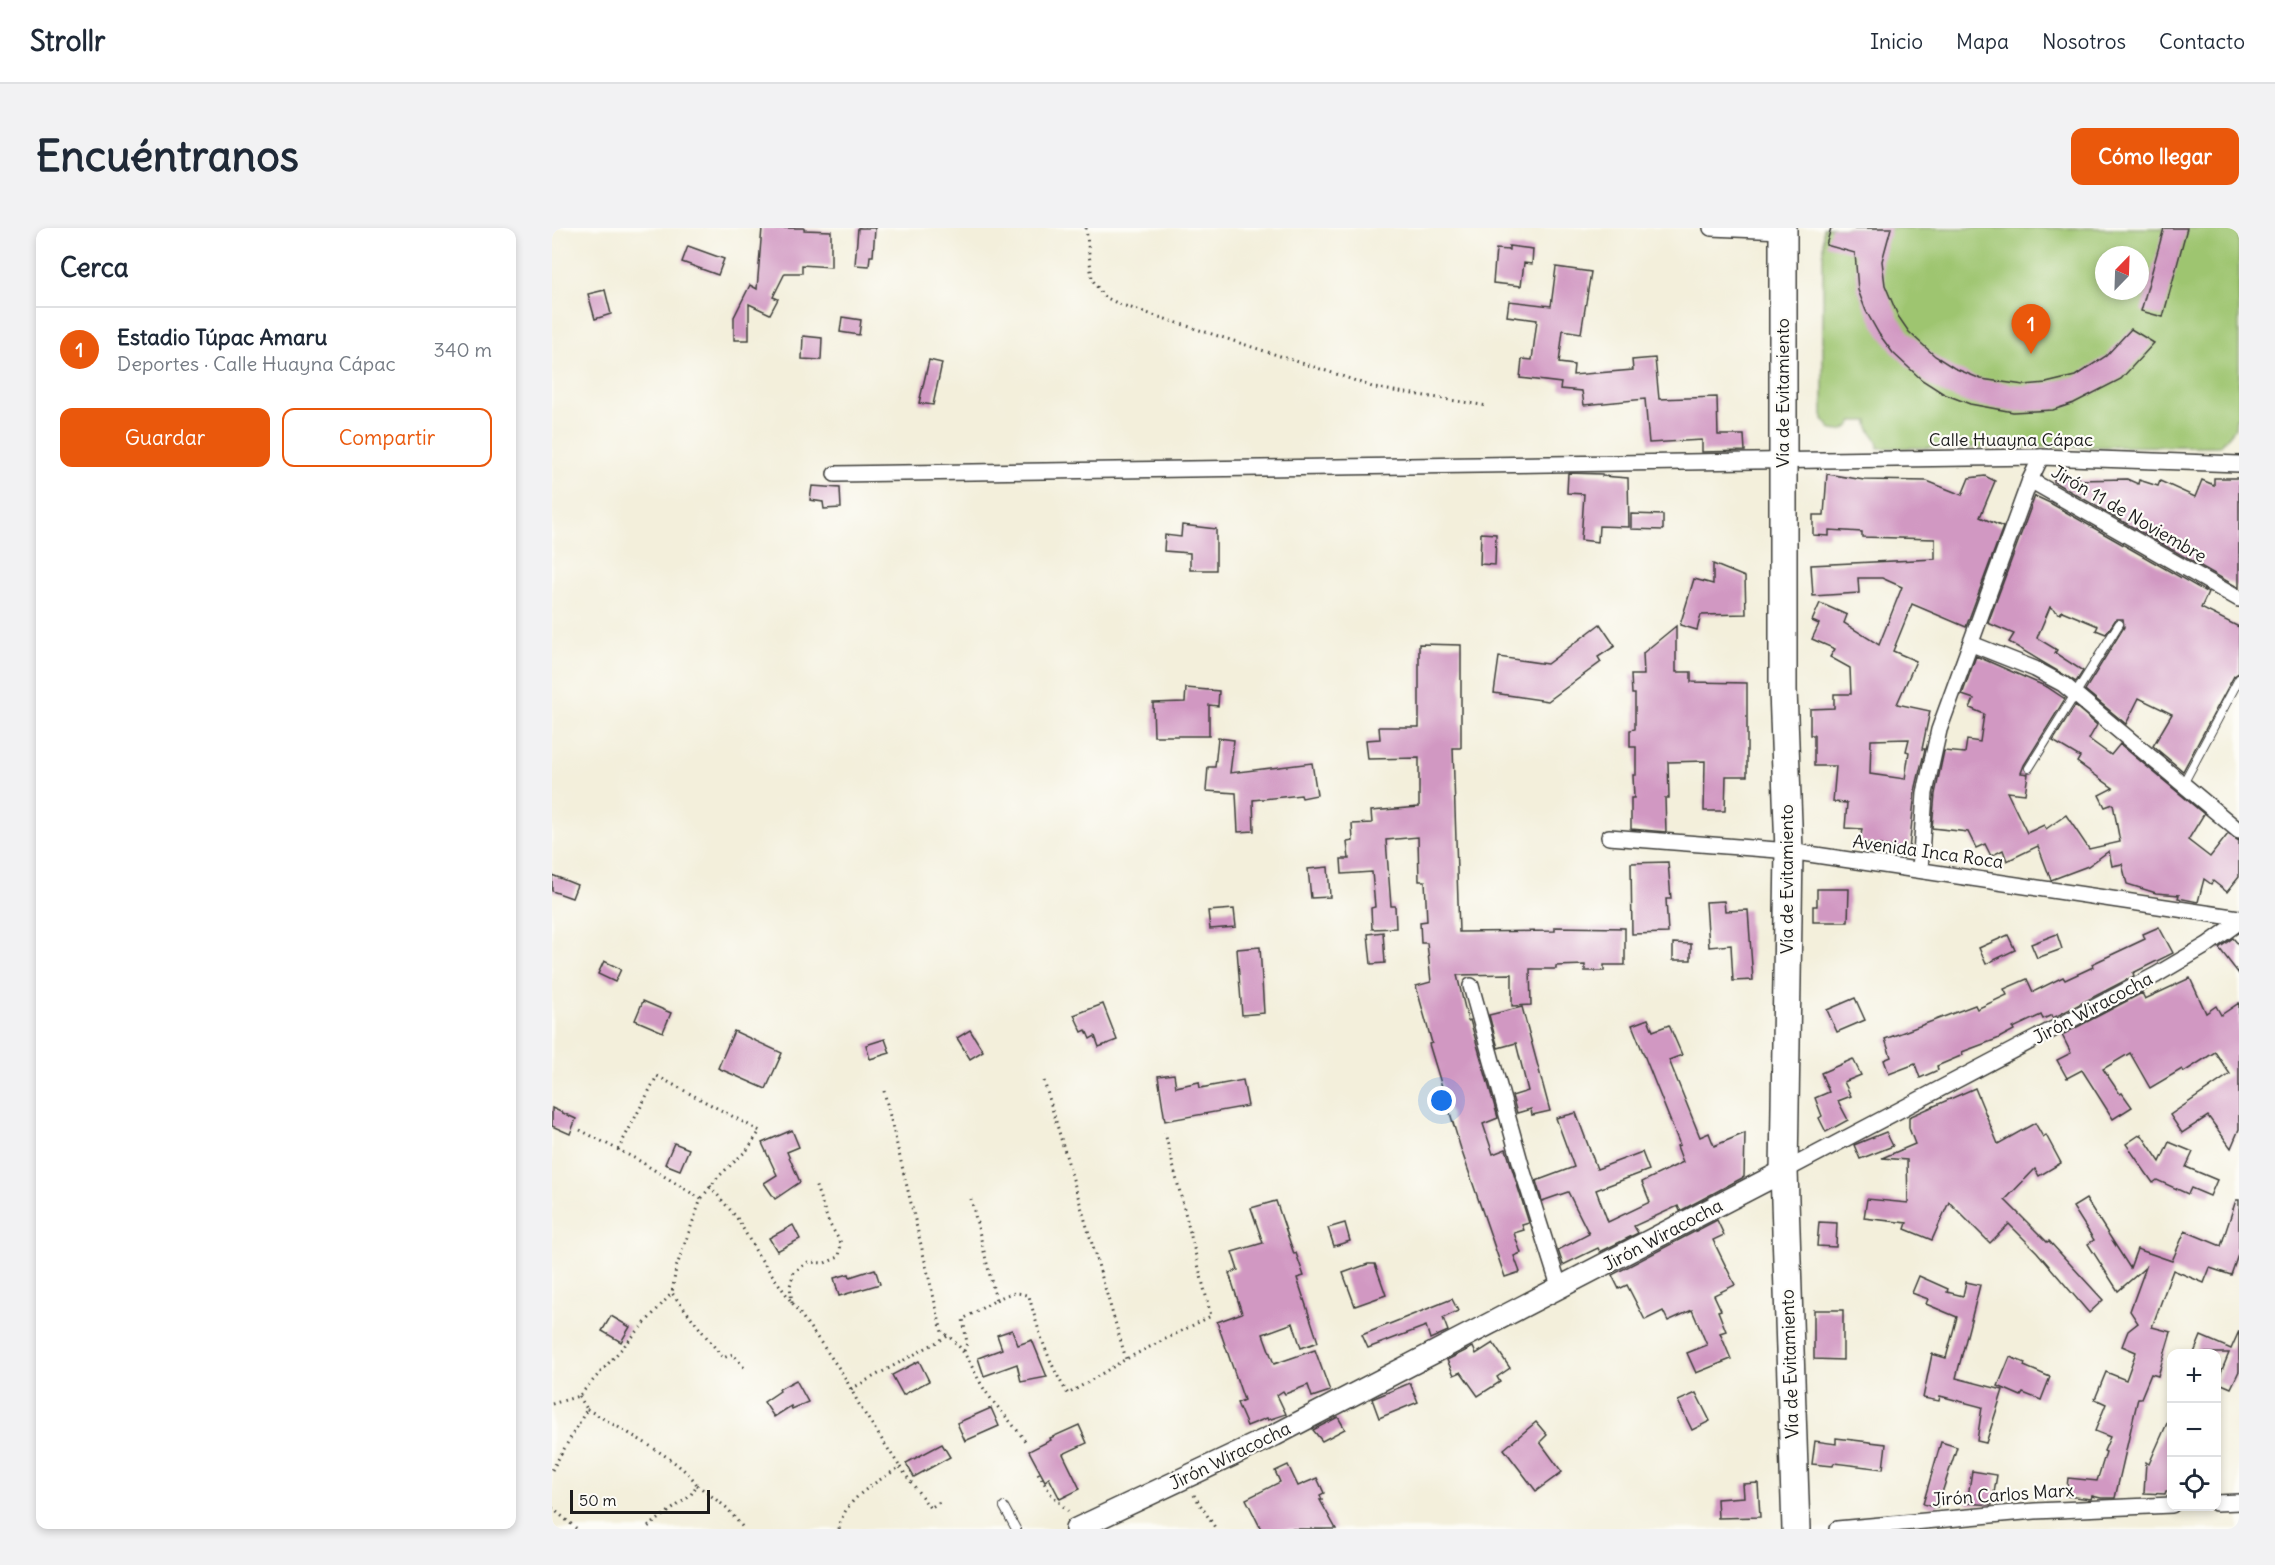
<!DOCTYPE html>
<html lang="es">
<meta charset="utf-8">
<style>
:root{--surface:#fff;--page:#f2f2f3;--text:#1f2937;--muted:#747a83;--line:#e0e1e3;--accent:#ea580c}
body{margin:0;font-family:Delius,sans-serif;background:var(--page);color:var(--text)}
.controls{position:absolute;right:18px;bottom:18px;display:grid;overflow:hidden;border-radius:12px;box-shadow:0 3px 9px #0003}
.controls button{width:54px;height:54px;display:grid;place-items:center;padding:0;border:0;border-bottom:2px solid var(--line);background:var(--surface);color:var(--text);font:30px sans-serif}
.compass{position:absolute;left:1543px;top:18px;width:54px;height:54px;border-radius:50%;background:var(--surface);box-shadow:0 3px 9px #0003;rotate:23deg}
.scale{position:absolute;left:18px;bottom:15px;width:140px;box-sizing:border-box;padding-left:6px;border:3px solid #1c1c1c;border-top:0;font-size:16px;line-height:21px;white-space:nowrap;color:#1c1c1c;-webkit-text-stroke:4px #fdfcf7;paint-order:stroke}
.you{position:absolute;left:890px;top:873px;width:21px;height:21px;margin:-15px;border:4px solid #fff;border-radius:50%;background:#1a73e8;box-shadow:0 0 0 9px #1a73e833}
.badge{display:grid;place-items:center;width:39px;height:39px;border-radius:50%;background:var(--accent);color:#fff;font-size:20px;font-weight:700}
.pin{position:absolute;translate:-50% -50px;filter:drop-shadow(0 2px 3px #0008)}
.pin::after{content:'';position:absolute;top:32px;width:21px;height:18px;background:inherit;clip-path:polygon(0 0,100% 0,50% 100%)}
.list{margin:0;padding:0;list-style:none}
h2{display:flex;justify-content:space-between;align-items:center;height:78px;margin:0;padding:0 24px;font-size:26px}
h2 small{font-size:20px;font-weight:400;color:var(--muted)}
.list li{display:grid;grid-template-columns:39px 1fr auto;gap:18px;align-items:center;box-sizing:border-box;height:84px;padding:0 24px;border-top:2px solid var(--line)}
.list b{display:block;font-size:22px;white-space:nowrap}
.list p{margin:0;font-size:20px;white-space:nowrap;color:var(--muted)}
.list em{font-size:20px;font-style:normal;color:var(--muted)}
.actions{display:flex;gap:12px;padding:18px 24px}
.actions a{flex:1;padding:14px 0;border:2px solid var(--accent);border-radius:12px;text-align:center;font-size:21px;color:var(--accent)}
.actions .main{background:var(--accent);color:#fff}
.icon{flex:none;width:33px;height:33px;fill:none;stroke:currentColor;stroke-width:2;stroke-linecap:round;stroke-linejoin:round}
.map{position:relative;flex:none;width:1687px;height:1301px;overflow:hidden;border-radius:12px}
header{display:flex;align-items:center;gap:36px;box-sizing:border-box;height:84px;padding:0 30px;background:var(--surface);border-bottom:2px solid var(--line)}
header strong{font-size:28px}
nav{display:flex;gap:33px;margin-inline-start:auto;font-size:21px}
.intro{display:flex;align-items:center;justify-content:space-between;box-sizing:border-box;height:144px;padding:0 36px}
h1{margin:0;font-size:42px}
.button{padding:15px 27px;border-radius:12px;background:var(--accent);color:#fff;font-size:21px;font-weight:700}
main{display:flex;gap:36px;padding:0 36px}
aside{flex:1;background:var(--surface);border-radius:12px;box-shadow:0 3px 9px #0003}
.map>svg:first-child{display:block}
.green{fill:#9ec570;stroke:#5d7046;stroke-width:1.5;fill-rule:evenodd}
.building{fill:#d198c2;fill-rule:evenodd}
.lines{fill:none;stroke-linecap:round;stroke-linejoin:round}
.lane-casing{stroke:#3c3c39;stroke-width:10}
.street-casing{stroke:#3c3c39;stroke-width:18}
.secondary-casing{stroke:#3c3c39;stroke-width:24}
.highway-casing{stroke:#3c3c39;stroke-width:30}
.path{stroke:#3c3c39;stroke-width:3;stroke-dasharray:1.5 4.5;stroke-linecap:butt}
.lane{stroke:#fff;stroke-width:8}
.street{stroke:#fff;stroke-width:15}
.secondary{stroke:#fff;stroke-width:21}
.highway{stroke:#fff;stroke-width:27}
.labels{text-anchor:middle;stroke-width:4.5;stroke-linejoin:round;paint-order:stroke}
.street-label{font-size:18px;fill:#1c1c1c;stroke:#fdfcf7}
</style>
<header>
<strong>Strollr</strong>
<nav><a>Inicio</a><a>Mapa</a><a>Nosotros</a><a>Contacto</a></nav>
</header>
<div class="intro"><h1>Encuéntranos</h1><a class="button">Cómo llegar</a></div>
<main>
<aside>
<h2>Cerca<small></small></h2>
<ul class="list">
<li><span class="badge">1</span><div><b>Estadio Túpac Amaru</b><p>Deportes · Calle Huayna Cápac</p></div><em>340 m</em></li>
</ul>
<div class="actions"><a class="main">Guardar</a><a>Compartir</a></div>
</aside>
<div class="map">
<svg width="1687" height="1301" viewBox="0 0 1687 1301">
<rect width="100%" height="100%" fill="#fdfcf7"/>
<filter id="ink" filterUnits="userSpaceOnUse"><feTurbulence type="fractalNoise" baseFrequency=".0167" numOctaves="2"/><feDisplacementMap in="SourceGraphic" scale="12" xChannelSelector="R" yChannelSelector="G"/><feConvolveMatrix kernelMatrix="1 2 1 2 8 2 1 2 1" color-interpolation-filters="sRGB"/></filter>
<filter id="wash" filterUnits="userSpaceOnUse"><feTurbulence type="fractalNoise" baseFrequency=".008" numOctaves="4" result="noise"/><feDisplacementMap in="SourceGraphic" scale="24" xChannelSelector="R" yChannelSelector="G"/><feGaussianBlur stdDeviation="1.35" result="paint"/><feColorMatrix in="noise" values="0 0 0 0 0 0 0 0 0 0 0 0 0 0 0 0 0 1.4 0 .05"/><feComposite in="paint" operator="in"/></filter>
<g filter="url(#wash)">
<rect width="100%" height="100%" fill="#f3efdb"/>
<path class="green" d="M1271,0H1687V189L1684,190L1683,200L1668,218L1326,220C1326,207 1315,204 1316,193H1301C1296,202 1290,204 1280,202L1271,191ZM1552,27H1588V63H1552Z"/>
<g id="blocks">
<g class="building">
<polygon points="210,0 252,0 252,2 279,3 279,39 250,37 250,45 233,45 221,69 226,71 218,86 197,76 197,112 182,112 182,89 198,57 205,61"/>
<polygon points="306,0 323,0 321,28 318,28 317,38 303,37"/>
<polygon points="1279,0 1339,0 1330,33 1333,57 1346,88 1357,104 1383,128 1402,140 1429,151 1472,157 1494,155 1523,148 1554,128 1579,101 1602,115 1569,151 1522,175 1501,182 1461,184 1418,176 1392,166 1370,152 1341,125 1327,106 1314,83 1306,62 1303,25 1274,17"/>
<polygon points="1612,0 1635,0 1611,89 1589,83"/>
<polygon points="136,18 172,31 166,47 130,34"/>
<polygon points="957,18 981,21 980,36 972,35 969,58 941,55 944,21 957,22"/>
<polygon points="1004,39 1039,44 1029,105 1011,102 1007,135 1022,137 1021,147 1081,142 1080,132 1103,130 1107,171 1165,169 1166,207 1192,207 1193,223 1150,224 1150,212 1097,215 1093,171 1032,177 1030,163 1008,161 1009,155 968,150 970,131 980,132 985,92 955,88 957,73 999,78"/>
<polygon points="53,62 59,86 43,91 36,66"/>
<polygon points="290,89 309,92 307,107 288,104"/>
<polygon points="251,108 270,110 269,132 250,131"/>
<polygon points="377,132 390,135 381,177 367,175"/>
<polygon points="1016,245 1050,246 1050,248 1076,250 1077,299 1047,298 1046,314 1029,312 1032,266 1015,265"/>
<path d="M1275,246L1312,252L1375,253L1410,267L1417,250L1433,248L1443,253L1428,289L1451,299L1414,399L1360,376L1341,423L1364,433L1345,476L1378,483L1370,521H1373L1363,563L1357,622L1308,614L1310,601L1293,600L1295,575L1281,574L1284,538H1262V507H1258V481L1282,480V466H1299L1298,440L1278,429L1283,421L1260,411L1267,396L1260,393L1268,375L1295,387L1292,395L1327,417L1350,359L1330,350H1306L1307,365L1261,368L1259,337L1383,331V311L1310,309V304L1277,302V308L1261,307V287H1272ZM1357,511L1354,523L1357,524L1353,551L1318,546L1319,512Z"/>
<polygon points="1502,249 1527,250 1527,252 1575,251 1586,256 1587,252 1606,258 1608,253 1643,269 1650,252 1662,257 1662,250 1687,250 1687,360 1502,254"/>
<polygon points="260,258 288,260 289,280 272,281 271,274 258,272"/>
<polygon points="1483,268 1498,275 1656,365 1649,380 1687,399 1687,445 1682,448 1631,543 1601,518 1620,486 1587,470 1574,496 1533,462 1572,399 1571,391 1564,391 1554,406 1544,402 1546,398 1510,383 1508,386 1498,379 1485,410 1505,422 1503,425 1531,443 1524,454 1457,414 1462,406 1436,395"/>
<polygon points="1079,286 1111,287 1111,302 1079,301"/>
<polygon points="630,297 664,301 664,342 638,342 638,325 612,323 613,307 629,309"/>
<polygon points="929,305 944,306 943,337 928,336"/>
<polygon points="1161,336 1193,349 1194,386 1149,387 1145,402 1128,397 1142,351 1161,356"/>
<polygon points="1048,396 1063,418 1046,429 1049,434 996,473 942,465 947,429 995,436"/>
<polygon points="1124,398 1124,444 1139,444 1139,454 1195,455 1195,548 1174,548 1173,583 1152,583 1153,533 1116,534 1117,570 1113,570 1114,604 1079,601 1079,570 1082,570 1081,547 1084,547 1084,519 1078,519 1078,502 1083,501 1083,466 1080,466 1079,447 1092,447 1091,425"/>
<polygon points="867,416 909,417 909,520 901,520 907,704 1003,703 1003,699 1073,700 1073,737 1052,737 1052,743 1033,743 1033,737 1004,738 1004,741 978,741 979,777 960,778 960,746 905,747 916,793 918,792 946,890 931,896 941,926 954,921 977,995 970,997 972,1002 962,1005 969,1025 962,1028 968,1044 953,1049 909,921 877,816 880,815 864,758 879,754 875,715 869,715 868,694 875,693 873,653 867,653 866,609 834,612 839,678 843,678 844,700 820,701 819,680 823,679 820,644 790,646 789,631 797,631 795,614 801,613 800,596 820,595 819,583 867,579 867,530 816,531 814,512 828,511 827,499 867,499"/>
<polygon points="1424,428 1495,459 1513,471 1472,537 1469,545 1476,546 1473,566 1455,564 1475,605 1492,597 1494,601 1514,587 1537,621 1568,614 1561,576 1553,579 1547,567 1561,560 1525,534 1528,529 1501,513 1523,478 1545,497 1537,511 1559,527 1568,516 1652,586 1636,612 1658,629 1676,606 1687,613 1687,649 1675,664 1661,653 1659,656 1652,651 1646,674 1626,670 1627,667 1604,665 1575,656 1570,636 1560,638 1557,623 1536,638 1499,652 1486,618 1455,633 1451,622 1439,628 1433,616 1424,620 1416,604 1380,600 1383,566 1392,523 1413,525 1415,512 1428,514 1432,486 1418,480 1422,471 1410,467"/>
<polygon points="634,460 667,463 666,478 657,477 657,508 602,508 601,475 633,474"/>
<polygon points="666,510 682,512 678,545 760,535 765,567 750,570 749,567 701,572 702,603 686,604 684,565 654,563 656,539 663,539"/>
<polygon points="1116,634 1119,671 1114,671 1116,705 1080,706 1079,635"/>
<polygon points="776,639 778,669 759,670 756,641"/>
<polygon points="0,647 25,657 20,670 0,663"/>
<polygon points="1265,661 1297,661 1296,694 1261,694 1261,678 1265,678"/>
<polygon points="1172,673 1173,683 1196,682 1201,752 1181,753 1179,717 1157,719 1154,674"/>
<polygon points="682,681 684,699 658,701 656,683"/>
<polygon points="1607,699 1621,725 1581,745 1582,748 1501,790 1500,787 1491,791 1489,787 1461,800 1462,802 1445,811 1410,824 1411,827 1385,838 1386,842 1368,850 1363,836 1337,846 1332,832 1339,829 1333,811 1423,777 1425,781 1455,767 1452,761 1475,751 1481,764 1511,749 1513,752 1541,739 1540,736 1593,711 1591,706"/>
<polygon points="831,704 833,735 819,736 816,706"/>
<polygon points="1505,706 1510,721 1485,730 1479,716"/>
<polygon points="1456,707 1463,722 1434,736 1427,720"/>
<polygon points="1681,710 1687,717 1687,746 1667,720"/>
<polygon points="1121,715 1139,716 1139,732 1121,732"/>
<polygon points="708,719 712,785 690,787 685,721"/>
<polygon points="52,733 69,741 63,754 46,746"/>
<polygon points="1638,750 1654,785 1664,778 1669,787 1687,775 1687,901 1679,920 1656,888 1630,905 1618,887 1678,846 1663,824 1632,844 1630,841 1598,860 1578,825 1551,841 1568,866 1570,865 1580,879 1561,891 1530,842 1515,850 1505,832 1519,825 1510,807 1590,765 1593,771"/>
<polygon points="1303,770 1313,792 1285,804 1275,782"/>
<polygon points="91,773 119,785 111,804 83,792"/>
<polygon points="551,776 565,812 547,819 543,808 538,811 534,802 530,804 522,787"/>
<polygon points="970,779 998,883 980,887 979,881 965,885 960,868 976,863 964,815 946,820 937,787"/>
<polygon points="1096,791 1101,803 1117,797 1130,827 1117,832 1148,909 1157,905 1162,918 1193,905 1192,949 1128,983 1126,978 1082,998 1086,1005 1048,1024 1046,1020 1011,1037 1006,1022 1037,1006 1016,964 990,973 984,953 1022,939 1004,890 1024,885 1045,941 1090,924 1097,942 1044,962 1056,994 1098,974 1090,954 1131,934 1125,918 1128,917 1080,797"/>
<polygon points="418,802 431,823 418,831 405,810"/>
<polygon points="182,803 230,825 214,861 166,840"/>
<polygon points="333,811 338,825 318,831 314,817"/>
<polygon points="1301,831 1309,847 1292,854 1299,868 1286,873 1296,892 1274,904 1267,890 1270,888 1263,870 1277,864 1269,845"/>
<polygon points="622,846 624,859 647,854 648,860 691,852 696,878 613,893 606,848"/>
<polygon points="1423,860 1446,916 1483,895 1491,909 1494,907 1509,935 1487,948 1483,941 1453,972 1495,1014 1497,1013 1551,1072 1537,1085 1485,1024 1457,996 1438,1015 1397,974 1380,1012 1353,1001 1355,995 1312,990 1315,971 1356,975 1355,932 1330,930 1363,916 1357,900 1357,889"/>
<polygon points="0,880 24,891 18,906 0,898"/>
<polygon points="240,902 247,919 235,924 248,954 223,971 212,955 225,947 210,915"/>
<polygon points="1334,904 1341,918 1308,931 1302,917"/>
<polygon points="1589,906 1608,934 1617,914 1641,924 1634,939 1665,952 1658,968 1639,960 1636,966 1605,952 1601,955 1574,916"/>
<polygon points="122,915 137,921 128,942 113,936"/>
<polygon points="1534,971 1578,1040 1585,1021 1620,1033 1633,1003 1669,1018 1684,972 1687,972 1687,1024 1679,1047 1658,1040 1652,1055 1621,1042 1600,1099 1619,1104 1606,1148 1599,1146 1589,1170 1586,1170 1563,1270 1549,1270 1540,1268 1539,1271 1514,1268 1516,1250 1545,1253 1554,1224 1552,1223 1558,1209 1543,1203 1554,1176 1543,1171 1554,1144 1574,1152 1584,1124 1570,1118 1576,1103 1586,1095 1578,1083 1594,1039 1566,1063 1536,1016 1542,1012 1521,979"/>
<polygon points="724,973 742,1026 744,1025 752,1048 745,1050 766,1114 749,1120 741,1095 711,1106 722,1136 763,1122 778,1163 760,1169 756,1157 733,1166 731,1163 725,1167 734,1186 716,1192 715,1190 695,1198 685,1175 692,1172 665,1094 690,1085 677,1045 686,1042 680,1024 711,1015 699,980"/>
<polygon points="1165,992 1172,1007 1161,1012 1183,1057 1162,1067 1169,1082 1166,1083 1174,1103 1168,1105 1179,1131 1144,1145 1135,1125 1155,1117 1140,1082 1116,1093 1111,1083 1093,1092 1075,1057 1067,1061 1060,1047"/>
<polygon points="1267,994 1285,995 1284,1019 1265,1018"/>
<polygon points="793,995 798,1013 782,1018 776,1000"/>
<polygon points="241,997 248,1011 225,1023 217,1010"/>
<polygon points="816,1036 823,1036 834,1067 803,1078 791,1045"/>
<polygon points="323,1041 328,1056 287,1068 282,1050 297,1046 298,1049"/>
<polygon points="1367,1048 1396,1061 1395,1064 1411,1068 1414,1054 1428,1057 1404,1150 1451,1162 1434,1215 1425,1213 1430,1179 1388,1168 1387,1173 1371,1170 1380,1126 1394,1130 1405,1089 1374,1076 1376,1071 1360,1065"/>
<polygon points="900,1071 906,1083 891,1090 896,1103 878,1111 874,1098 816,1120 810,1107"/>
<polygon points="1262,1082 1291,1082 1291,1132 1262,1131"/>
<polygon points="59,1088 78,1099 69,1114 50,1103"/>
<polygon points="460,1102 466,1117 480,1112 495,1149 469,1154 465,1136 432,1148 426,1130 450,1121 445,1107"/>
<polygon points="1687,1103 1687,1143 1679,1160 1665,1154 1677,1125 1642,1125 1649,1108 1679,1121"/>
<polygon points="941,1115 958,1140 945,1149 948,1154 926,1168 909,1144 902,1147 895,1132 921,1119 924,1126"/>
<polygon points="1458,1129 1473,1135 1472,1138 1498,1149 1489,1172 1471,1165 1469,1168 1446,1158"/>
<polygon points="367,1133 377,1153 351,1167 340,1147"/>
<polygon points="244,1152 256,1174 240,1181 239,1178 222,1189 212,1174 228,1163 227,1161"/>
<polygon points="858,1155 866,1174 827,1190 820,1171"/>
<polygon points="1144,1165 1158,1193 1140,1202 1126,1173"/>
<polygon points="439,1180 447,1198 413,1213 405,1195"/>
<polygon points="1620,1184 1620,1263 1614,1263 1613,1266 1592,1265 1594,1234 1597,1236"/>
<polygon points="786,1189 793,1201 770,1213 761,1202"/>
<polygon points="984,1194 995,1207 988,1214 1010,1244 984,1263 952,1221"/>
<polygon points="527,1197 535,1215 511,1226 528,1261 508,1271 497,1250 493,1253 477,1223 499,1212 498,1210"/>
<polygon points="1284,1210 1334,1216 1331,1241 1282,1235 1281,1238 1260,1236 1263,1213 1284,1216"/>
<polygon points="1389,1214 1405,1219 1385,1280 1371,1276"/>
<polygon points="390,1216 398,1229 362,1249 354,1235"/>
<polygon points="736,1237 746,1258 765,1250 772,1265 768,1267 770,1272 768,1272 784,1301 709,1301 694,1271 728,1254 723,1243"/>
<polygon points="1420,1243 1445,1247 1440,1277 1415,1275"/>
<polygon points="1206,1255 1208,1289 1166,1290 1165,1271 1192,1269 1191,1256"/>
</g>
</g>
</g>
<g filter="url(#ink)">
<use href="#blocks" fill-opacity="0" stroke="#3c3c39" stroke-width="1.5"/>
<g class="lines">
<defs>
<g id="lane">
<polyline points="1477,540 1567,396"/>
<polyline points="1631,556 1687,451"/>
<polyline points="452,1279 464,1301"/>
</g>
<g id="street">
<polyline points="1159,0 1231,3"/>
<polyline points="283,246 1489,229 1687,236"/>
<polyline points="1478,252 1687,371"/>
<polyline points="1420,416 1483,441 1511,456 1687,603"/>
<polyline points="1057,609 1237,623 1687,690"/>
<polyline points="1368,642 1373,565 1387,502 1478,252 1489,229"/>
<polyline points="919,758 971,944 1008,1061"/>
<polyline points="1232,943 1604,747 1655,717 1687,694"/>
<polyline points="1664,1275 1687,1274"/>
<polyline points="1285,1301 1483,1283 1620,1277"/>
</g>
<polyline id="secondary" points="524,1301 723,1207 1232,943"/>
<polyline id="highway" points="1231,0 1231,462 1237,623 1232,943 1244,1301"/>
</defs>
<use href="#lane" class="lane-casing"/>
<use href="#street" class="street-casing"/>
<use href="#secondary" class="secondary-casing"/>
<use href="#highway" class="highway-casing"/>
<g class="path">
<polyline points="534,0 540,51 551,68 567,76 790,148 823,160 936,178"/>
<polyline points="492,853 574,1131"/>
<path d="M332,863L390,1104C414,1119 418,1138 432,1161C444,1179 461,1195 473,1213"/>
<polyline points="28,902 86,932 149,971 124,1040 120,1065"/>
<polyline points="66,922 105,848 208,903 195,922 166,949 149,971"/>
<polyline points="158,958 185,990 206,1027 274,1122 291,1146 309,1180 348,1239"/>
<path d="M444,1072C457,1065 464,1063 477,1068C486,1103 497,1136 516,1166L574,1131L659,1088L613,905"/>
<polyline points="240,1075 238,1058 242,1044 256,1034 273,1035 287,1029 289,1015 277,995 263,956"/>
<polyline points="412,1123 415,1115 411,1091 444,1072 419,971"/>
<polyline points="299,1161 396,1108"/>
<polyline points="0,1176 27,1168 120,1065 171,1130 181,1126 194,1142"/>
<path d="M35,1181C62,1198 131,1232 145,1257L138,1268L93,1301"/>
<polyline points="0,1242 35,1181 27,1168"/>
<polyline points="486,1245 499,1266 516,1283"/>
<polyline points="145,1257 175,1280 192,1301"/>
<polyline points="642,1267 664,1301"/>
<polyline points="0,1280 25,1301"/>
<path d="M287,1301C291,1271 325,1254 348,1239L378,1280L391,1272"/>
</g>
<use href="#lane" class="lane"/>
<use href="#street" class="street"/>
<use href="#secondary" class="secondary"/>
<use href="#highway" class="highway"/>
</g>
</g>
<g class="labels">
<g class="street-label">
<text transform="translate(1231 165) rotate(-90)" y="6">Vía de Evitamiento</text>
<text x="1459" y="218">Calle Huayna Cápac</text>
<text transform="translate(1577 286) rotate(30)" y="6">Jirón 11 de Noviembre</text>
<text transform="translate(1376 624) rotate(8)" y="6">Avenida Inca Roca</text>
<text transform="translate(1235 651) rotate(-90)" y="6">Vía de Evitamiento</text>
<text transform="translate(1541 780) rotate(-28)" y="6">Jirón Wiracocha</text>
<text transform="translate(1111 1007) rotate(-28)" y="6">Jirón Wiracocha</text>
<text transform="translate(1238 1136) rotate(-92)" y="6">Vía de Evitamiento</text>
<text transform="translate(678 1228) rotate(-26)" y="6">Jirón Wiracocha</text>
<text transform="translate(1451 1267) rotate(-4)" y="6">Jirón Carlos Marx</text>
</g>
</g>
</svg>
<div class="controls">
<button>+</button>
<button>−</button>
<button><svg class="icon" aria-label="locate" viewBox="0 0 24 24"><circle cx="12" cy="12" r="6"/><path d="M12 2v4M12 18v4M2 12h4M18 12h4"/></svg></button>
</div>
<svg class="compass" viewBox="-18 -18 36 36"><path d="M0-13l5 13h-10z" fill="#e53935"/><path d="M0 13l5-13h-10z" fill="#747a83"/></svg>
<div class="scale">50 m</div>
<div class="you"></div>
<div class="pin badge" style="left:1479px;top:126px">1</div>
</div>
</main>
